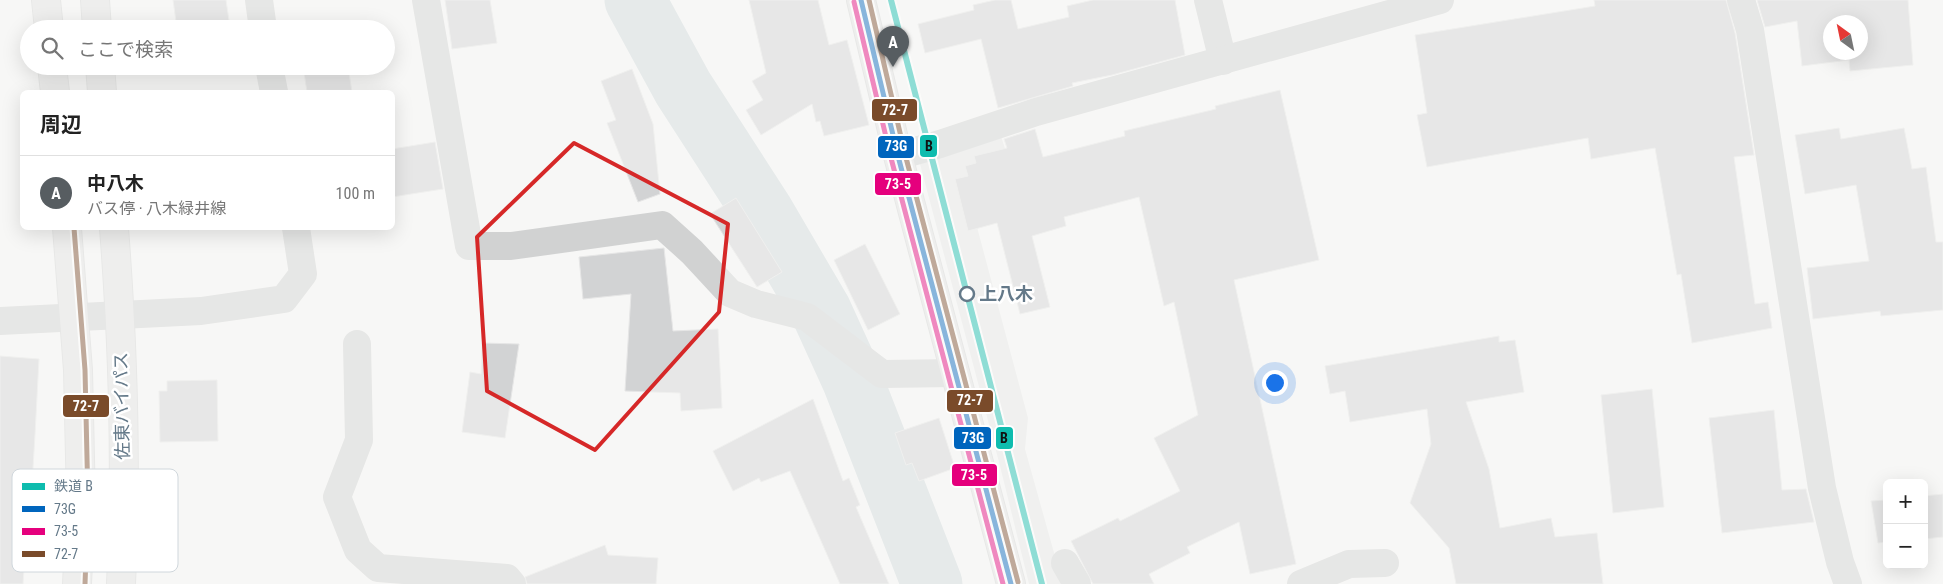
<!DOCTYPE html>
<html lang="ja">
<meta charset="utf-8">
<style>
:root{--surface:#fff;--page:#f2f2f2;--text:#222;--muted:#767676;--line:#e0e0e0;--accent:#575d61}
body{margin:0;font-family:"Roboto Condensed","Noto Sans JP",sans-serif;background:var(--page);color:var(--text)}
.controls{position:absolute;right:15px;bottom:15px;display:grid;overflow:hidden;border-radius:8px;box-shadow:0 5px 20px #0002}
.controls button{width:45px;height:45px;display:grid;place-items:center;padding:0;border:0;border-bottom:1px solid var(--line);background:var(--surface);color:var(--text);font:25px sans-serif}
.compass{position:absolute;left:1823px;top:15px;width:45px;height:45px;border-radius:50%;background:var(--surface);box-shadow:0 5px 20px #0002;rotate:327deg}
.you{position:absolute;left:1274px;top:382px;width:18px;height:18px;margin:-12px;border:4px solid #fff;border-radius:50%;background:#1a73e8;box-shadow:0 0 0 8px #1a73e833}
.badge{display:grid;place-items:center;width:32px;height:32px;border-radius:50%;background:var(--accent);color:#fff;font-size:16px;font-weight:700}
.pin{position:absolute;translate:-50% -41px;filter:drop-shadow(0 1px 2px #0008)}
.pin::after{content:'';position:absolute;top:26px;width:18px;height:15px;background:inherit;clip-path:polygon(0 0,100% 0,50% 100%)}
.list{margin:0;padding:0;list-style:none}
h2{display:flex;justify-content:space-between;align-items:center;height:65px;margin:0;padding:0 20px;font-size:21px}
h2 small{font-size:16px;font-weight:400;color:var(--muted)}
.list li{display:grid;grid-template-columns:32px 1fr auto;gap:15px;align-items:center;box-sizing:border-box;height:75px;padding:0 20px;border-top:1px solid var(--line)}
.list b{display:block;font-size:19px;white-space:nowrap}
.list p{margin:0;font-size:16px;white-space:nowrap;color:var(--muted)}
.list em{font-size:16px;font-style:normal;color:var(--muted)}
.icon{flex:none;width:28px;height:28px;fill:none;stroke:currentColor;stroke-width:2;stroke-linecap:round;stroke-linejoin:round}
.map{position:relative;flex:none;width:1943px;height:584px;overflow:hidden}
.search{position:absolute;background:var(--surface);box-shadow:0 5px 20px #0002;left:20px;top:20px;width:375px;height:55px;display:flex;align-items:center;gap:12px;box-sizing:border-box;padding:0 18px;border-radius:28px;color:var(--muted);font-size:19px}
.panel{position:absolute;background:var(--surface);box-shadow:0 5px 20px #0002;left:20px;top:90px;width:375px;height:140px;border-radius:8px}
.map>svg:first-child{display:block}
.built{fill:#e6e7e7}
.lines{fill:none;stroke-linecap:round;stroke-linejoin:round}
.river{stroke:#d0d9dc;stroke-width:61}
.building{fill:#d2d3d4;stroke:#e6e6e6;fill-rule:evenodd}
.secondary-casing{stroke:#d4d5d5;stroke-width:30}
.trunk-casing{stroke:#d4d5d5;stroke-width:30}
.minor{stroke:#d1d2d2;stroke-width:28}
.secondary{stroke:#e3e3e3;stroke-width:28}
.trunk{stroke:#e3e3e3;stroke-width:28}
.bus-1-casing{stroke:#fff;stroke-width:9}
.bus-2-casing{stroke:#fff;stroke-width:9}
.bus-3-casing{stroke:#fff;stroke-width:9}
.bus-1{stroke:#0065bd;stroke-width:5}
.bus-2{stroke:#e5007d;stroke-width:5}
.bus-3{stroke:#7a4b2a;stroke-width:5}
.rail-1-casing{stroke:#fff;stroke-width:10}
.rail-1{stroke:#0ebcae;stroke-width:6}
.marked{fill:none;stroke:#d62828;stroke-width:4;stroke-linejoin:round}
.stop-dot{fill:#fff;stroke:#647989;stroke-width:2.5}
.labels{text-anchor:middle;stroke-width:5;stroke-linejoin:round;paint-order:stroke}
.stop-label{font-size:18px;font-weight:bold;fill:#647989;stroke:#fff;text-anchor:start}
.street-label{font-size:18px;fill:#647989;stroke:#fff}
.key{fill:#fff;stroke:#d0d7dc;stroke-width:1}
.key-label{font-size:14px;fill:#647989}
.line-badge{stroke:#fff;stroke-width:2}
.badge-label{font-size:14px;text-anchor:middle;font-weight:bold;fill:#fff}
.pale-badge-label{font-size:14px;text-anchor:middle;font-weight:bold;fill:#111}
</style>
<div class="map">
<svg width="1943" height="584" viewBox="0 0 1943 584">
<rect width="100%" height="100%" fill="#f7f7f6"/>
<polygon class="built" points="1000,133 1022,202 973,212 1028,418 1025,449 1058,567 1067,584 1029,584 1000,466 920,164"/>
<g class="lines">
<polyline class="river" points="635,0 683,88 763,212 821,311 852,379 932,584"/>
</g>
<g class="building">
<polygon points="173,0 226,0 230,27 217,29 177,29"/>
<polygon points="445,0 490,0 497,43 452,49"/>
<polygon points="749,0 818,0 829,45 847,40 869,125 824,136 820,121 816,122 812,104 761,135 746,110 763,100 752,81 766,73"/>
<polygon points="995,0 1011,0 1018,29 1069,17 1067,6 1093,0 1175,0 1185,55 1112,75 1072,83 1073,86 998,108 981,39 925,53 918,24 974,10 973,5"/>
<polygon points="1594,0 1726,0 1735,33 1754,155 1734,157 1755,304 1768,302 1772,328 1692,343 1681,274 1677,275 1655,148 1591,159 1588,138 1427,167 1417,115 1427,113 1415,35 1595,6"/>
<path d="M1757,0H1908L1913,65L1850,71L1849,60L1802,66L1797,21L1765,27ZM1830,22H1860V52H1830Z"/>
<polygon points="303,66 348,66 352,92 307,92"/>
<polygon points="632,69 653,124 660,194 638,202 607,123 616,120 601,81"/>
<polygon points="1280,90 1319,260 1234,280 1296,564 1250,574 1239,522 1187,547 1190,553 1149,574 1154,584 1093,584 1071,541 1118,518 1120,521 1180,491 1154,438 1198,415 1174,302 1164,306 1139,197 1064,217 1066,226 1032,236 1050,307 1020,314 997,223 968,231 955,179 968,176 965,166 976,163 974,156 1007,148 1004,139 1035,129 1043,157 1125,136 1124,131 1216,109 1215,106"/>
<polygon points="1839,128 1841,139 1904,128 1912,169 1926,167 1936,242 1943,242 1943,310 1881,316 1880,311 1813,319 1807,268 1869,261 1856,185 1805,194 1795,135"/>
<polygon points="435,142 443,189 392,197 392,149"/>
<polygon points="736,198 782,272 757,287 710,214"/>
<polygon points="865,244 900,314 868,330 834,260"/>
<polygon points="664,248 673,331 718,329 722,408 681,411 680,393 625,391 631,294 583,299 579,257"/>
<polygon points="1499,336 1499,342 1515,340 1524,392 1466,402 1489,469 1500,528 1551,518 1555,537 1597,533 1603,584 1456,584 1449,548 1410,503 1431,444 1427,409 1350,422 1345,391 1330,394 1325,366"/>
<polygon points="482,343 519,344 505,438 462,432 470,372 481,374"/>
<polygon points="0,356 39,359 35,435 32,484 30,484 23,584 0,584"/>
<polygon points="217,380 218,441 160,442 159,391 167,391 167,381"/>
<polygon points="1652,389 1664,507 1613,513 1601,395"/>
<polygon points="813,399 843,481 849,478 860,505 856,507 889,584 840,584 790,471 761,482 759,478 733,491 713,451"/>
<polygon points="1774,410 1782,490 1806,489 1814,522 1722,533 1709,418"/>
<polygon points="939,418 955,468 919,481 912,463 906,465 895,433"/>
<polygon points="1943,494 1943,537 1924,539 1924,496"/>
<polygon points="1887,500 1887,542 1878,543 1871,501"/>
<polygon points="605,545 608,555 658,558 656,584 527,584 525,577"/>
</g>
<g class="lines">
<defs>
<polyline id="secondary" points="861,0 898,156 1011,584"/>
<g id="trunk">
<polyline points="46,0 49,29"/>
<polyline points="95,0 97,29"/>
<polyline points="52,66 55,92"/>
<polyline points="100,66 102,92"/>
<polyline points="67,228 78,370 81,502 77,584"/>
<path d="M114,228C123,346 127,466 121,584"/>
</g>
</defs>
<use href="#secondary" class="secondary-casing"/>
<use href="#trunk" class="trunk-casing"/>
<g class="minor">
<polyline points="259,0 263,29"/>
<polyline points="426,0 469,246 511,246 662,225 692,252 730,293 756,304 807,317 882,374 956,373"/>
<polyline points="1208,0 1223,61"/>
<polyline points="1741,0 1750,30 1822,488 1840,562 1848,584"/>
<polyline points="269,66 274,92"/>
<polyline points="898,156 940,144 1036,112 1440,0"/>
<polyline points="0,321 201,311 284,299 303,274 296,228"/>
<polyline points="357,344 359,440 337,497 358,550 378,568 507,578 512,584"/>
<polyline points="1065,563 1077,584"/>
<polyline points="1301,584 1349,564 1385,563"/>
</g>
<use href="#secondary" class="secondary"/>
<use href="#trunk" class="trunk"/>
<defs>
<polyline id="bus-1" points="861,0 898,156 1011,584"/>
<polyline id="bus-2" points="854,2 891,158 1003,584"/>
<g id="bus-3">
<polyline points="869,0 905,154 1018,582"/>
<polyline points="74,228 85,370 88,502 85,584"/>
</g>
</defs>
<use href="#bus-1" class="bus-1-casing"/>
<use href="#bus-2" class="bus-2-casing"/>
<use href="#bus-3" class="bus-3-casing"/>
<use href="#bus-1" class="bus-1"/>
<use href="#bus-2" class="bus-2"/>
<use href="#bus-3" class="bus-3"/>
<defs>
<polyline id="rail-1" points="891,0 1042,584"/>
</defs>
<use href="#rail-1" class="rail-1-casing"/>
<use href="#rail-1" class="rail-1"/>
</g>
<path d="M0 0H1943V584H0ZM574,143L728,224L719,312L595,450L487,391L477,237Z" fill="#f7f7f6" fill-opacity=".55" fill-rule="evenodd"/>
<path class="marked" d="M574,143L728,224L719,312L595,450L487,391L477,237Z"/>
<circle class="stop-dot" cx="967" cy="294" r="7"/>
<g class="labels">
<g class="stop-label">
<text x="979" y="300">上八木</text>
</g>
<g class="street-label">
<text transform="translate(122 406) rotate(-91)" y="6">佐東バイパス</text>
</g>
</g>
<rect x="12" y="469" width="166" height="103" rx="8" class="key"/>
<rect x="22" y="483" width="23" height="7" fill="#0ebcae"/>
<rect x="22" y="506" width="23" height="6" fill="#0065bd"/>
<rect x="22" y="528" width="23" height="7" fill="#e5007d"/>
<rect x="22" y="551" width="23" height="6" fill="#7a4b2a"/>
<g class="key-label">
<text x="54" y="491">鉄道 B</text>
<text x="54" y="514">73G</text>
<text x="54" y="536">73-5</text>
<text x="54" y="559">72-7</text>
</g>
<g class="line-badge">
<rect x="871" y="98" width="47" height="24" rx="5" fill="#7a4b2a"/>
<rect x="919" y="134" width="19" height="24" rx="5" fill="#0ebcae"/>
<rect x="877" y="135" width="38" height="24" rx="5" fill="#0065bd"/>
<rect x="874" y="172" width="48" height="24" rx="5" fill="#e5007d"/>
<rect x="946" y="389" width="48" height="24" rx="5" fill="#7a4b2a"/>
<rect x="62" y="394" width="48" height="24" rx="5" fill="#7a4b2a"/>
<rect x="995" y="426" width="19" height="24" rx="5" fill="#0ebcae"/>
<rect x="953" y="426" width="39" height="24" rx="5" fill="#0065bd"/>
<rect x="951" y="463" width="47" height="24" rx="5" fill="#e5007d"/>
</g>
<g class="badge-label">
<text x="895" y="115">72-7</text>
<text x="896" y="151">73G</text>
<text x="898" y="189">73-5</text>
<text x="970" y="405">72-7</text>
<text x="86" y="411">72-7</text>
<text x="973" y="443">73G</text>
<text x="974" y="480">73-5</text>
</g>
<g class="pale-badge-label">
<text x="929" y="151">B</text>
<text x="1004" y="443">B</text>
</g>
</svg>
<div class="controls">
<button>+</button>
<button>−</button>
</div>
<svg class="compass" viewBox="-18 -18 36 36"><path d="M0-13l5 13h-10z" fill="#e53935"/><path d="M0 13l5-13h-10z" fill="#767676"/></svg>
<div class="you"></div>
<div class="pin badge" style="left:893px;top:67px">A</div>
<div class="search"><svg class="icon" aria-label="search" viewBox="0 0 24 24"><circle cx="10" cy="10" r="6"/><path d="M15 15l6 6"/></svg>ここで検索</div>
<section class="panel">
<h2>周辺<small></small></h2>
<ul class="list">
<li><span class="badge">A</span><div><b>中八木</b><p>バス停 · 八木緑井線</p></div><em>100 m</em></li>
</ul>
</section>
</div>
